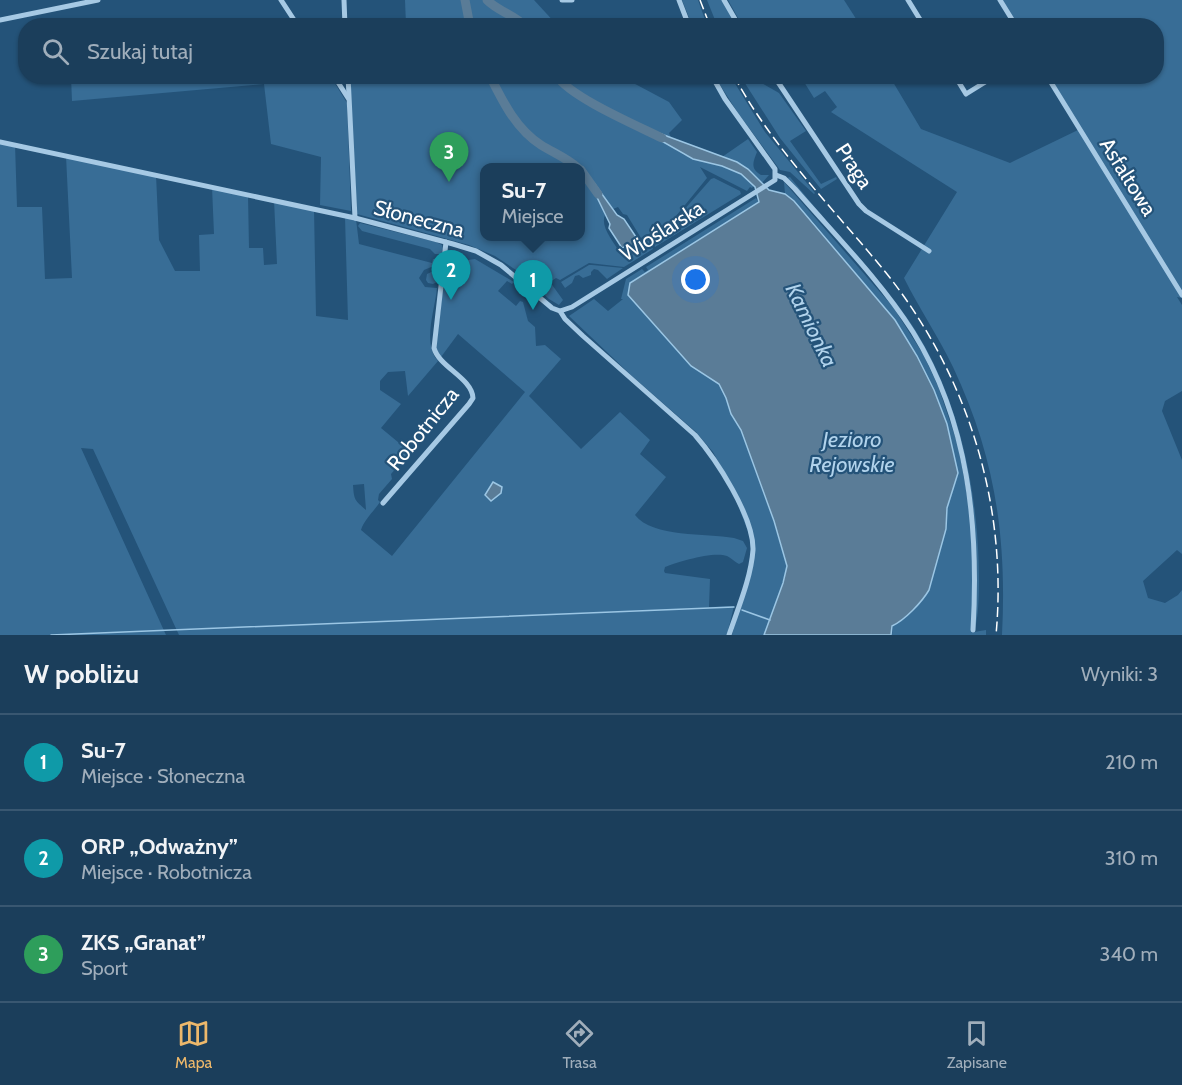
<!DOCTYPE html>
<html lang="pl">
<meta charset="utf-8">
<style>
:root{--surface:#1b3e5b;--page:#244561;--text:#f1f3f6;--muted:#a0aebb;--line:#395771;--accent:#edb86b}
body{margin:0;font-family:Cabin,sans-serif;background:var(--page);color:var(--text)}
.you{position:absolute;left:696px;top:280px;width:21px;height:21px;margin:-15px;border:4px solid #fff;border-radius:50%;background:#1a73e8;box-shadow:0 0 0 9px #1a73e833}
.badge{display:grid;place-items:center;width:39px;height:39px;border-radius:50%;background:var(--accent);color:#fff;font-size:20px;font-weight:700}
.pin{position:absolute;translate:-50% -50px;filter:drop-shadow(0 2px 3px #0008)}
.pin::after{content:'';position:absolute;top:32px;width:21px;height:18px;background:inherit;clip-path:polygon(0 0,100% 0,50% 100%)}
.popup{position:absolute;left:480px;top:163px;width:105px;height:78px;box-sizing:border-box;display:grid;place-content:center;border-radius:12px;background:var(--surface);filter:drop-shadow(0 2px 4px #0005);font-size:20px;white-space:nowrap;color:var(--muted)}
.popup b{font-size:22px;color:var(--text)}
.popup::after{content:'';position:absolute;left:50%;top:100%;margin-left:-12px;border:12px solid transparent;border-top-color:var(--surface)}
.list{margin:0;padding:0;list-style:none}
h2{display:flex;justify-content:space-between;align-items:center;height:78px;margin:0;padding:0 24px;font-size:26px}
h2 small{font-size:20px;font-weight:400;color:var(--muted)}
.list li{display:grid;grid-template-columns:39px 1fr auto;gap:18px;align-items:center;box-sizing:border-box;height:96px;padding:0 24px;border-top:2px solid var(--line)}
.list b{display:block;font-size:22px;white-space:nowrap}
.list p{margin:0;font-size:20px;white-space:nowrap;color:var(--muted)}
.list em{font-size:20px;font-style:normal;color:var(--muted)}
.icon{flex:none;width:33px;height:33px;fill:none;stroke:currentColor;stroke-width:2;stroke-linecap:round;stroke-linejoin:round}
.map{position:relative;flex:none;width:1182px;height:635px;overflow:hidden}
.search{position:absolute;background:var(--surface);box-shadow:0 2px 4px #0004;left:18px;right:18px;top:18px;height:66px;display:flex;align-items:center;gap:15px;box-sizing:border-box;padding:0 21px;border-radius:24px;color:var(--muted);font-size:22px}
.sheet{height:366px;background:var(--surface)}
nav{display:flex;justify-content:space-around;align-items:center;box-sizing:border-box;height:84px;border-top:2px solid var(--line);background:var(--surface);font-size:16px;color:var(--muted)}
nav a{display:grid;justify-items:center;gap:3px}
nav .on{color:var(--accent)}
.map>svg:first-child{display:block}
.green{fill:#386d96;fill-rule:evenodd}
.water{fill:#5a7c97;stroke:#9bc6e4;stroke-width:1.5}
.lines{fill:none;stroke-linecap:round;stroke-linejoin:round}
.stream{stroke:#9bc6e4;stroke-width:1.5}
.river{stroke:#5a7c97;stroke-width:9}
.minor{stroke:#a6c9e4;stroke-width:5}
.rail{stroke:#fff;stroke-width:1.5;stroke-dasharray:10 4.5;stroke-linecap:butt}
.labels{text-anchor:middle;stroke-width:4.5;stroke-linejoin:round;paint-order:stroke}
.street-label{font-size:21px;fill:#fff;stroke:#245379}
.water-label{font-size:22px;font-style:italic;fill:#b1d3ec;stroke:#245379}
</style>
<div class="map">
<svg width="1182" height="635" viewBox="0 0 1182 635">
<rect width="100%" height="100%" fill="#245379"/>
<g class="green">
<polygon points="405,0 534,0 557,25 406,25"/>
<polygon points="682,0 698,0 707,25 692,25"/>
<polygon points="707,0 722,0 737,25 717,25"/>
<polygon points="728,0 844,0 860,25 742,25"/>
<path d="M999,0H1182V298L1177,297L1182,305V391L1165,401L1162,411L1182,460V554L1177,550L1143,581L1148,598L1165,603L1178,595L1182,590V635H1002C1007,537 995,456 953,367C938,336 919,308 904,278L957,192L831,112L837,107L825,91L814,98L801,77H890L921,129L1010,163L1078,130L1046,77L1156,76V26L1015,25Z"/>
<polygon points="71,77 331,77 347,103 351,211 320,205 321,157 271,144 264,84 72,101"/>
<path d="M349,77H622L669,102L682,120L669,133L676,150L684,155L731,167L755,184L752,188L750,187L747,191L700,167L707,178L676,216L666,225L641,238L627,215L623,214L618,207L613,209L594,183L591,185L605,215C600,226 613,241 619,251L627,250L630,252L648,240L653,249L624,267L589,263L560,280L556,278L550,282L563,300L559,305L549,299L528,280L527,278L532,272L530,270L525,276L495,256L469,245L357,214ZM485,168H581V236L538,237L535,239L534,236H485Z"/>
<polygon points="715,77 731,77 765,132 815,193 814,194 790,172 780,170 738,113"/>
<polygon points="741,77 761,77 759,78 760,82 779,93 806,131 790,141 821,184 836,177 837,179 821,189 780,138"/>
<path d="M748,139L757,152C753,162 750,169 761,175H769L762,183L747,168L722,157Z"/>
<path d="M0,141L15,144L17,207H42L45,279L72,278L66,156L156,175L159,240L175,271H200L199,235L214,234L212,187L248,195L249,248H263L264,265L277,264L274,200L314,209L316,316L348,320L345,217L356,219L359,244L432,263L433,259L440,260L441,263L424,270L419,278L425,287L437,288C435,310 422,343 438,361L408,396L405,371L388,372L380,381V390L401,404L381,428L410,452L391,474L392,479L379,494L378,500L380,502C374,511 364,520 361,530L392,556L525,392L458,334L441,357L436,349L447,253L468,260L475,259L514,282L512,284L507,281L498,291L516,306L520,301L523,302L528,321L535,327L536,346L545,345L561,359L529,396L581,449L620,412L650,440L640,454L666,477L635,515C653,538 706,533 734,538L743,541L747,548L743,562L739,564C735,562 731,558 727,556C713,551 678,562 665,567L664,571L665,573L710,579L709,607L734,606L727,635H179L93,449L81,448L166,635H0ZM364,484L366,510C355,500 354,501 353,485Z"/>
<path d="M790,177C829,227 876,272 912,325C952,387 971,460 977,533C979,558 981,605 975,629L977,568L974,517L970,487L956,424L910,325L787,178Z"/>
<polygon points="714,178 740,191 741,194 655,247 649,238 676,219 711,179"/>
<polygon points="784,182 893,307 923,354 938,386 958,445 971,516 974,632 986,630 986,635 892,635 893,626 921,602 931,584 937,555 946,529 947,508 958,473 952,451 917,356 895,320 813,222 785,194"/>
<polygon points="756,198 759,203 630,283 628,295 691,366 719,384 726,398 731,414 741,430 772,517 787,566 778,599 764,635 732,635 755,550 728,479 713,452 696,432 632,376 569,316 594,299 608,311 623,299 621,299 626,279 642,269 645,272 648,270 646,267"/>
<polygon points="360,223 436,242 442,245 443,249 441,254 435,254 430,249 362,231 358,226"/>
<polygon points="589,265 592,265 623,268 607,279 598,270 594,269 591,272 591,275 583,278 579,275 575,276 572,283 565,288 561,282"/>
<polygon points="440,268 437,282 433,284 428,283 426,280 427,274"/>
</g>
<g class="water">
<path d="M653,131L737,162L748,169L769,190L785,194L794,201L895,320L917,356L934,390L947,424L958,473L947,508L946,529L929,590C922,602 905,620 892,626L891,635H764L783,583L787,566L774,521L741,430L731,414L726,398L719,384L691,366L628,295L630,283L759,202L755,187L741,174L722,166L693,159L651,135Z"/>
<polygon points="594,183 617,215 624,219 636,237 637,239 633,242 635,248 630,251 626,246 622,248 609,228 610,224 591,185"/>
<polygon points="493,482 502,487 501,493 491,501 485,495"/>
</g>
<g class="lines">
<g class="stream">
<polyline points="742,610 770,620"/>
<polyline points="51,635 734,607"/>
</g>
<g class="river">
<polyline points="465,0 470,26"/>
<path d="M487,0C498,11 514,15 525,26"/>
<path d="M490,76C503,102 516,129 541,145C554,153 567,158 578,168"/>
<path d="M557,76C570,97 638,126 662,138"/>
<polyline points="581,170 598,194"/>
</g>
<g class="minor">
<polyline points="281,0 298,26"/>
<polyline points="344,0 345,26"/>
<polyline points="562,0 572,0"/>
<polyline points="679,0 689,26"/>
<polyline points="724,0 739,26"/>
<polyline points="908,0 924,26"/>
<polyline points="1000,0 1016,26"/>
<polyline points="0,20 98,0"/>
<polyline points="334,76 348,98"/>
<polyline points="348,76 355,218"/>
<polyline points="774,76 859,204 866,211 929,251"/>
<polyline points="955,76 966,94 995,76"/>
<polyline points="1047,76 1182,295"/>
<path d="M0,142L355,218L453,244L476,251L501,265L552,308L560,311L565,319L583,336L695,435C716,459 754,517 753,550C751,578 738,608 729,635"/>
<path d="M776,175L784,178L795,189C835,235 880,280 913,332C969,422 979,527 973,630"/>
<polyline points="560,311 572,307 775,180 775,169 725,99 712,76"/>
<path d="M383,503L469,404L473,398C472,378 439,367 434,348L446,242"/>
</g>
<g class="rail">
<polyline points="700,0 710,26"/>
<path d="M734,76C774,150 834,209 887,274C968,376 1008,505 996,635"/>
</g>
</g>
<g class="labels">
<g class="street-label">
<text transform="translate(854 166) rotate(57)" y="7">Praga</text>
<text transform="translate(1128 177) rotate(58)" y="7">Asfaltowa</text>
<text transform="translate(419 219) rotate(15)" y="7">Słoneczna</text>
<text transform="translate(662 231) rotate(-32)" y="7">Wioślarska</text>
<text transform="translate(423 429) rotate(-51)" y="7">Robotnicza</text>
</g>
<g class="water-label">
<text transform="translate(812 325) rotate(64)" y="8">Kamionka</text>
<text x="852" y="447">Jezioro<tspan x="852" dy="25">Rejowskie</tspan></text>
</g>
</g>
</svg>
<div class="you"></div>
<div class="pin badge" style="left:533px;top:310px;background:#0f9aa8">1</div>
<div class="popup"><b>Su-7</b>Miejsce</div>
<div class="pin badge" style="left:451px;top:300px;background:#0f9aa8">2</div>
<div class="pin badge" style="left:449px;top:182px;background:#2e9e5b">3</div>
<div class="search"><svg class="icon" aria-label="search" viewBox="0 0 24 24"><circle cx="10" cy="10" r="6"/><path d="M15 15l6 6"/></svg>Szukaj tutaj</div>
</div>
<section class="sheet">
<h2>W pobliżu<small>Wyniki: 3</small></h2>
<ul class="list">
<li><span class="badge" style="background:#0f9aa8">1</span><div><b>Su-7</b><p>Miejsce · Słoneczna</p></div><em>210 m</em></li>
<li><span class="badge" style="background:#0f9aa8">2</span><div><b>ORP „Odważny”</b><p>Miejsce · Robotnicza</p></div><em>310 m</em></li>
<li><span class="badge" style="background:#2e9e5b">3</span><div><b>ZKS „Granat”</b><p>Sport</p></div><em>340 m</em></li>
</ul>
</section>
<nav>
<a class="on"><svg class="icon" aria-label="map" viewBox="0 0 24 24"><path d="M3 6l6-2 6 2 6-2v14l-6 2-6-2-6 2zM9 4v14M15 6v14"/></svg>Mapa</a>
<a><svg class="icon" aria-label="directions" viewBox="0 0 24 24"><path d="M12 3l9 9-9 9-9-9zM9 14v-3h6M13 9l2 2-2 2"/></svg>Trasa</a>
<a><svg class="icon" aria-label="saved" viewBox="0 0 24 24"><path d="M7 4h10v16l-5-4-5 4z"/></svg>Zapisane</a>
</nav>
